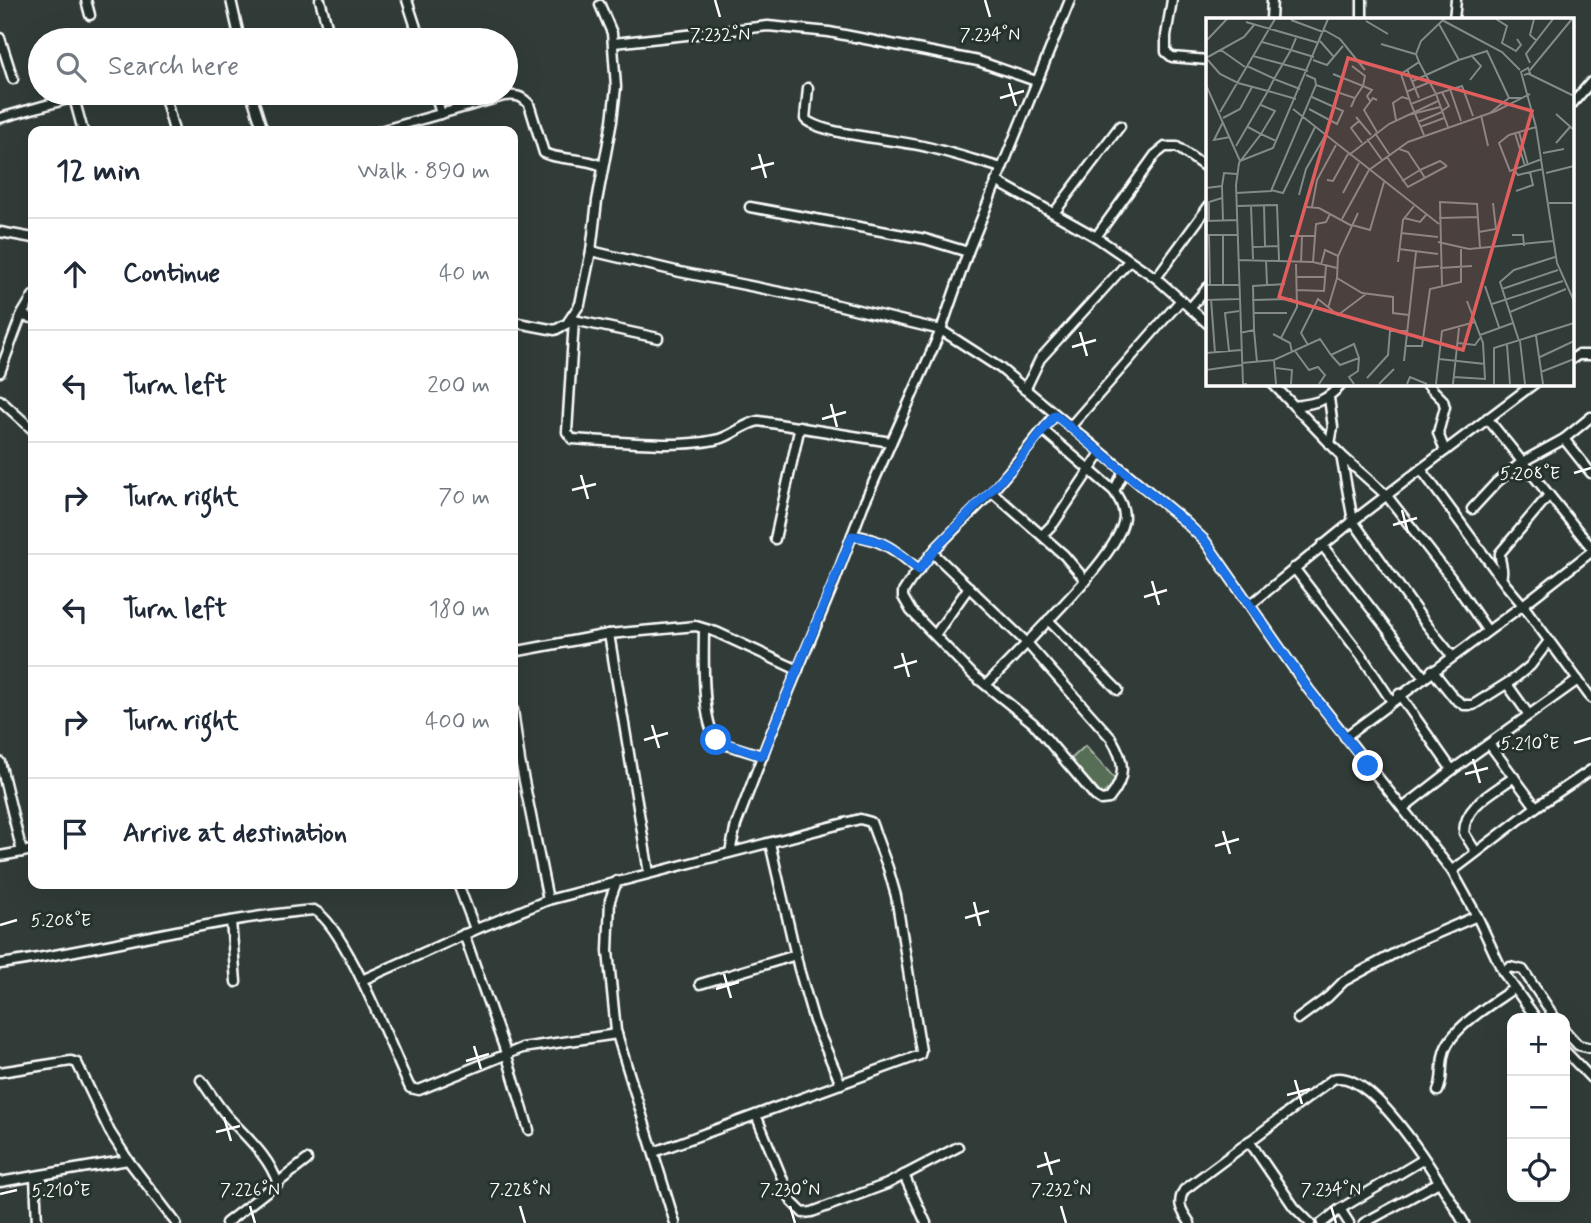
<!DOCTYPE html>
<meta charset="utf-8">
<style>
:root{--surface:#fff;--page:#f2f2f3;--text:#1f2937;--muted:#747a83;--line:#e0e1e3}
body{margin:0;font-family:Mynerve,sans-serif;background:var(--page);color:var(--text)}
.controls{position:absolute;right:21px;bottom:21px;display:grid;overflow:hidden;border-radius:14px;box-shadow:0 7px 28px #0002}
.controls button{width:63px;height:63px;display:grid;place-items:center;padding:0;border:0;border-bottom:2px solid var(--line);background:var(--surface);color:var(--text);font:35px sans-serif}
.stop{position:absolute;width:21px;height:21px;margin:-16px;border:5px solid #1a73e8;border-radius:50%;background:#fff}
.stop.end{background:#1a73e8;border-color:#fff;box-shadow:0 2px 7px #0008}
.list{margin:0;padding:0;list-style:none}
h2{display:flex;justify-content:space-between;align-items:center;height:91px;margin:0;padding:0 28px;font-size:30px}
h2 small{font-size:23px;font-weight:400;color:var(--muted)}
.list li{display:grid;grid-template-columns:46px 1fr auto;gap:21px;align-items:center;box-sizing:border-box;height:112px;padding:0 28px;border-top:2px solid var(--line)}
.list b{display:block;font-size:26px;white-space:nowrap}
.list em{font-size:23px;font-style:normal;color:var(--muted)}
.icon{flex:none;width:38px;height:38px;fill:none;stroke:currentColor;stroke-width:2;stroke-linecap:round;stroke-linejoin:round}
.map{position:relative;flex:none;width:1591px;height:1223px;overflow:hidden}
.search{position:absolute;background:var(--surface);box-shadow:0 7px 28px #0002;left:28px;top:28px;width:490px;height:77px;display:flex;align-items:center;gap:18px;box-sizing:border-box;padding:0 24px;border-radius:38px;color:var(--muted);font-size:26px}
.panel{position:absolute;background:var(--surface);box-shadow:0 7px 28px #0002;left:28px;top:126px;width:490px;height:763px;border-radius:14px}
.map>svg:first-child{display:block}
.green{fill:#576e54;stroke:#abb6aa;stroke-width:2}
.lines{fill:none;stroke-linecap:round;stroke-linejoin:round}
.minor-casing{stroke:#fff;stroke-width:13}
.minor{stroke:#26332d;stroke-width:8}
.route{stroke:#1a73e8;stroke-width:9}
.ticks{fill:none;stroke:#fff;stroke-width:2.5}
.inset-road{fill:none;stroke:#838a88;stroke-width:2}
.view{fill:#e05e5e;fill-opacity:0.15;stroke:#e05e5e;stroke-width:3.5}
.inset-edge{fill:none;stroke:#fff;stroke-width:3.5}
.ticks-label{font-size:18px;text-anchor:middle;fill:#fff;stroke:#26332d;stroke-width:6;stroke-linejoin:round;paint-order:stroke}
</style>
<div class="map">
<svg width="1591" height="1223" viewBox="0 0 1591 1223">
<rect width="100%" height="100%" fill="#313c39"/>
<filter id="ink" filterUnits="userSpaceOnUse"><feTurbulence type="fractalNoise" baseFrequency=".0143" numOctaves="2"/><feDisplacementMap in="SourceGraphic" scale="14" xChannelSelector="R" yChannelSelector="G"/><feConvolveMatrix kernelMatrix="1 2 1 2 8 2 1 2 1" color-interpolation-filters="sRGB"/></filter>
<g filter="url(#ink)">
<polygon class="green" points="1085,746 1116,780 1112,784 1115,787 1112,791 1107,790 1102,795 1070,760"/>
<g class="lines">
<defs>
<g id="minor">
<polyline points="86,0 90,15"/>
<polyline points="231,0 240,40"/>
<polyline points="320,0 331,40"/>
<polyline points="407,0 420,40"/>
<polyline points="1172,0 1166,36 1166,52 1172,57 1208,60"/>
<polyline points="1362,0 1362,19"/>
<polyline points="1271,19 1272,0"/>
<polyline points="1454,19 1456,0"/>
<polyline points="0,38 13,79"/>
<polyline points="377,40 417,31"/>
<polyline points="614,43 768,26 829,32 978,61 1036,81"/>
<path d="M808,88L805,119C821,135 901,140 927,147C952,153 977,161 1002,168"/>
<polyline points="164,93 174,131"/>
<polyline points="251,93 263,131"/>
<polyline points="435,93 441,114"/>
<polyline points="74,98 83,131"/>
<polyline points="1572,104 1591,82"/>
<polyline points="0,118 89,93"/>
<path d="M380,131L504,96C515,95 521,95 529,104L544,153C561,161 583,157 602,166"/>
<polyline points="996,181 1096,237 1156,278 1208,324"/>
<polyline points="750,207 925,239 968,252"/>
<polyline points="1054,213 1120,126"/>
<polyline points="0,232 33,238"/>
<polyline points="1096,237 1155,155 1165,147 1177,147 1208,169"/>
<polyline points="591,251 680,272 800,296 941,330 1000,368 1183,520 1205,541 1309,690 1452,871 1477,916 1503,972 1536,1018"/>
<polyline points="1156,278 1208,207"/>
<polyline points="1190,308 1208,287"/>
<polyline points="21,316 33,318"/>
<path d="M574,320L567,432L572,439C613,441 680,449 719,439C734,435 743,424 759,421L891,442"/>
<polyline points="513,322 555,330 574,320 658,338"/>
<polyline points="568,322 580,304 591,251 597,201 612,121 616,87 612,33 600,5"/>
<polyline points="1572,359 1578,355 1591,355"/>
<polyline points="0,372 21,316 33,296"/>
<polyline points="1272,383 1341,455 1387,496 1451,578 1487,630"/>
<polyline points="1426,383 1443,400 1445,407 1438,433 1445,451"/>
<polyline points="1025,390 1040,359 1129,261"/>
<polyline points="1329,398 1333,427 1330,444"/>
<polyline points="0,400 33,430"/>
<path d="M1294,406C1319,403 1326,401 1343,383"/>
<path d="M1055,415L992,492L937,547L910,581L903,592V597L911,611L973,675L1033,723L1095,796L1101,800L1109,799C1127,777 1125,761 1111,738L1027,643C1051,616 1121,551 1124,517C1124,507 1119,499 1114,491L1124,471"/>
<polyline points="1487,418 1591,547"/>
<polyline points="1070,427 1181,300"/>
<polyline points="1043,430 1114,491"/>
<polyline points="1564,439 1591,473"/>
<polyline points="1341,455 1353,521 1423,620 1452,656"/>
<polyline points="1421,469 1535,383"/>
<polyline points="992,492 1064,555 1086,581"/>
<polyline points="1472,509 1497,482 1522,462 1564,439 1591,417"/>
<path d="M852,535C882,539 897,551 919,570"/>
<polyline points="1042,535 1054,523 1101,453"/>
<polyline points="775,539 800,426"/>
<polyline points="1322,545 1424,677"/>
<polyline points="1591,552 1523,605 1591,698"/>
<polyline points="933,553 1027,643 986,685"/>
<polyline points="1294,568 1361,655 1391,700"/>
<path d="M1501,578C1505,569 1499,563 1500,553L1549,495"/>
<polyline points="1250,605 1353,521 1421,469 1506,585 1523,605 1345,737"/>
<polyline points="1048,620 1118,690"/>
<path d="M704,629C704,652 700,732 721,743L763,756"/>
<polyline points="609,634 649,873"/>
<polyline points="935,635 969,587"/>
<polyline points="513,652 609,634 696,626 716,632 798,670"/>
<polyline points="1432,670 1454,698 1464,705 1473,705 1514,679 1530,666 1549,641"/>
<polyline points="1507,684 1529,715"/>
<polyline points="1399,694 1452,770"/>
<polyline points="513,710 520,761 548,900"/>
<polyline points="1490,745 1536,807"/>
<polyline points="0,762 22,852"/>
<polyline points="1403,808 1452,770 1578,680"/>
<polyline points="770,843 799,969 814,1021 841,1084"/>
<polyline points="730,852 736,825 768,741 834,583 863,506 941,330 968,252 1070,0"/>
<path d="M1476,852L1464,833C1464,805 1494,792 1514,777"/>
<polyline points="0,856 33,850"/>
<polyline points="1452,871 1536,807 1591,770"/>
<polyline points="617,881 610,900 608,951 616,1031 675,1223"/>
<polyline points="458,884 475,929"/>
<polyline points="231,921 236,982"/>
<polyline points="464,934 506,1053 529,1130"/>
<path d="M0,964C105,949 208,919 314,910C345,925 393,1053 410,1088L419,1090L522,1048L617,1034"/>
<polyline points="1503,972 1510,967 1523,970 1555,1018"/>
<polyline points="362,980 479,928 548,900 860,819 871,822 888,868 896,896 921,1051 920,1055 654,1152"/>
<polyline points="700,984 796,955"/>
<polyline points="1298,1019 1328,997 1344,981 1410,945 1477,916"/>
<polyline points="1565,1031 1578,1045 1591,1048"/>
<polyline points="1565,1051 1591,1078"/>
<polyline points="0,1072 71,1061 77,1063 110,1132 128,1160 176,1223"/>
<path d="M201,1080C209,1092 217,1104 226,1115C246,1137 269,1156 278,1184"/>
<path d="M1438,1091C1444,1078 1440,1066 1444,1053C1450,1028 1493,1003 1513,989"/>
<polyline points="756,1115 792,1202 803,1213 812,1212 887,1184 958,1147"/>
<polyline points="1249,1141 1294,1207 1310,1223"/>
<polyline points="904,1175 926,1223"/>
<polyline points="35,1177 37,1223"/>
<polyline points="0,1182 128,1160"/>
<polyline points="1340,1209 1349,1223"/>
<polyline points="226,1223 307,1160"/>
<path d="M1190,1223C1182,1211 1176,1204 1184,1190L1333,1079C1373,1065 1447,1193 1464,1223"/>
<polyline points="1322,1223 1340,1209 1424,1159"/>
<polyline points="1364,1223 1439,1182"/>
</g>
</defs>
<use href="#minor" class="minor-casing"/>
<use href="#minor" class="minor"/>
</g>
</g>
<g class="lines" filter="url(#ink)">
<path class="route" d="M716,740L762,756L852,536C883,539 896,550 919,570L937,547L1018,462L1055,415L1183,520L1205,541L1309,690L1368,766"/>
</g>
<path class="ticks" d="M715,0L720,17M985,0L990,17M1009,83L1016,106M1000,98L1024,91M759,154L766,178M751,169L774,163M1080,332L1087,356M1072,347L1096,340M831,404L837,427M822,419L846,412M1574,473L1591,468M581,475L588,499M572,490L596,484M1402,510L1408,533M1393,525L1417,518M1152,581L1159,605M1144,597L1167,590M902,653L909,677M894,668L917,661M652,725L659,748M644,740L668,733M1574,743L1591,738M1473,759L1480,783M1465,774L1488,768M1223,831L1230,854M1215,846L1239,839M974,902L980,926M965,918L989,911M0,925L17,920M724,974L731,998M716,989L739,982M474,1046L481,1069M466,1061L489,1054M1295,1080L1302,1104M1287,1095L1310,1089M224,1117L231,1141M216,1132L240,1126M1045,1152L1052,1175M1037,1167L1060,1160M0,1194L17,1190M250,1206L255,1223M520,1206L525,1223M790,1206L795,1223M1061,1206L1066,1223M1331,1206L1336,1223"/>
<g transform="translate(1206 18)">
<rect width="368" height="368" fill="#313c39"/>
<path class="inset-road" d="M290,1L301,8L296,25L310,33L315,27L311,21M328,1L324,17L331,23M85,2L117,14M236,2L296,34L314,52M160,3L182,16M40,4L113,25M118,12L134,21L159,52M90,20L85,32L108,39M0,23L21,1M114,23L128,39M56,24L85,32L68,61L94,71M175,26L209,36M15,32L39,49M47,38L102,53M0,40L14,56L32,65L62,73L68,61M0,40L38,19L48,7M107,42L121,47L137,28M253,42L281,33L303,80M213,44L230,76L256,68L267,98M324,45L320,36L347,1M41,48L69,61M146,48L159,58L157,68L166,72L161,78L164,83M201,51L213,80M324,52L366,1M127,56L157,68L149,80M323,56L368,78M318,57L324,55L322,50L315,54L330,109L351,245L368,283M264,62L275,48L265,37M207,63L253,42L233,6M0,67L34,143M110,67L149,80L145,89M244,71L255,103M200,74L224,64M205,86L195,56L213,44L210,36L215,23L238,1M55,87L69,93L55,116L70,123M87,91L233,206M103,91L131,106L137,93L106,79M236,93L243,88L236,74M14,94L69,1M284,95L303,80H316M350,96L368,112M202,97L234,89M275,97L282,128M150,99L165,117M17,100L34,91L46,69M190,102L187,85L196,79L203,81M153,103L145,110L156,125M17,104L8,122L24,119M212,104L236,94M214,109L238,100M330,109L303,117L293,125L304,153L336,141M171,114L158,92L167,80L171,82M313,114L322,147M169,115L183,136M309,115L319,148M218,117L205,86L230,76L242,109M161,121L176,142M350,125L364,109M30,128L62,73L90,81M193,131L202,134L214,152L234,143L241,148M337,135L358,131M143,137L183,106L232,83M181,139L202,169L241,148M34,143L67,130L122,1M309,153L312,157L337,151M340,155L368,148M121,162L127,163L142,136M196,163L214,152L219,160M16,168L17,203M0,170L16,168L18,155L31,156M65,172L77,175L109,109M310,173L327,167L324,154M30,175L65,173L110,67L109,61L100,57M137,175L153,145M93,177L100,151L119,118M343,185H368M58,187L59,228M31,188L71,187L73,242M45,188L47,241M100,189L113,190L146,208M106,189L111,162L130,127M152,195L132,238L131,260L156,275L187,279V295L203,297M198,200L214,204L220,197M233,200L272,199M136,201L163,152L202,124L290,93L324,76M0,203L31,202M3,203V184L16,180M146,207L164,212L178,164M273,214L290,211L287,185M195,215L232,219M0,217H32M3,217L4,267M17,217V267M306,217H317L318,228M84,218H109M232,224L263,231L347,223M46,229L72,228M193,231L232,236M32,242L107,244L131,250M60,242L61,266M107,244L110,206L120,204L124,196M192,244L197,202L208,188M95,245L96,218M115,247L119,232L132,238M208,250L233,248M234,250L266,248M91,259H120M0,267H33M236,267L234,184L271,186L274,230M279,268L293,309M296,271L352,252M91,272L118,273L120,248M5,281L9,335M0,282L33,281M46,282L86,281M286,286L357,263M122,290L131,260M304,294L360,271M47,295H81M48,312L51,344M34,315L48,312L47,268L79,266M67,316L84,325L86,334M274,317L307,305M330,318L337,366M75,320L91,289L90,246M313,323L294,264L308,252L349,239M314,323L319,366M252,325L269,327L274,320M102,327L95,315L112,281L132,297L160,276M301,327L304,366M200,328H216L224,271L255,264V231M23,333L19,295L33,293M89,333L103,352L112,349L119,357L113,366M0,335L35,332M125,337L134,347L153,340M334,339L368,323M233,341L279,346M68,342L70,366M198,343L210,234M36,345L68,342L114,321L125,337L148,326L153,340L152,353L143,359L148,366M70,350L86,352L85,366M0,352L36,347M335,354L368,341M248,359L279,361L277,325L261,283M161,360L182,337L184,313H202M41,366H37L30,167L33,145L55,116L42,109M173,366L188,351M201,366L204,359L221,366M230,366L236,313L269,304M247,366L253,310M288,366V330L368,305"/>
<path class="view" d="M142,40L326,93L257,332L73,279Z"/>
<rect width="368" height="368" class="inset-edge"/>
</g>
<g class="ticks-label">
<text x="720" y="40">7.232°N</text>
<text x="990" y="40">7.234°N</text>
<text x="1530" y="479">5.208°E</text>
<text x="1530" y="749">5.210°E</text>
<text x="61" y="926">5.208°E</text>
<text x="250" y="1195">7.226°N</text>
<text x="520" y="1195">7.228°N</text>
<text x="790" y="1195">7.230°N</text>
<text x="1061" y="1195">7.232°N</text>
<text x="1331" y="1195">7.234°N</text>
<text x="61" y="1196">5.210°E</text>
</g>
</svg>
<div class="controls">
<button>+</button>
<button>−</button>
<button><svg class="icon" aria-label="locate" viewBox="0 0 24 24"><circle cx="12" cy="12" r="6"/><path d="M12 2v4M12 18v4M2 12h4M18 12h4"/></svg></button>
</div>
<div class="stop" style="left:716px;top:740px"></div>
<div class="stop end" style="left:1368px;top:766px"></div>
<div class="search"><svg class="icon" aria-label="search" viewBox="0 0 24 24"><circle cx="10" cy="10" r="6"/><path d="M15 15l6 6"/></svg>Search here</div>
<section class="panel">
<h2>12 min<small>Walk · 890 m</small></h2>
<ul class="list">
<li><svg class="icon" aria-label="ahead" viewBox="0 0 24 24"><path d="M12 20V5M6 11l6-6 6 6"/></svg><div><b>Continue</b></div><em>40 m</em></li>
<li><svg class="icon" aria-label="left" viewBox="0 0 24 24"><path d="M17 20v-9H6M10 6l-5 5 5 5"/></svg><div><b>Turn left</b></div><em>200 m</em></li>
<li><svg class="icon" aria-label="right" viewBox="0 0 24 24"><path d="M7 20v-9h11M14 6l5 5-5 5"/></svg><div><b>Turn right</b></div><em>70 m</em></li>
<li><svg class="icon" aria-label="left" viewBox="0 0 24 24"><path d="M17 20v-9H6M10 6l-5 5 5 5"/></svg><div><b>Turn left</b></div><em>180 m</em></li>
<li><svg class="icon" aria-label="right" viewBox="0 0 24 24"><path d="M7 20v-9h11M14 6l5 5-5 5"/></svg><div><b>Turn right</b></div><em>400 m</em></li>
<li><svg class="icon" aria-label="arrive" viewBox="0 0 24 24"><path d="M6 21V4h12l-3 4 3 4H6"/></svg><div><b>Arrive at destination</b></div></li>
</ul>
</section>
</div>
